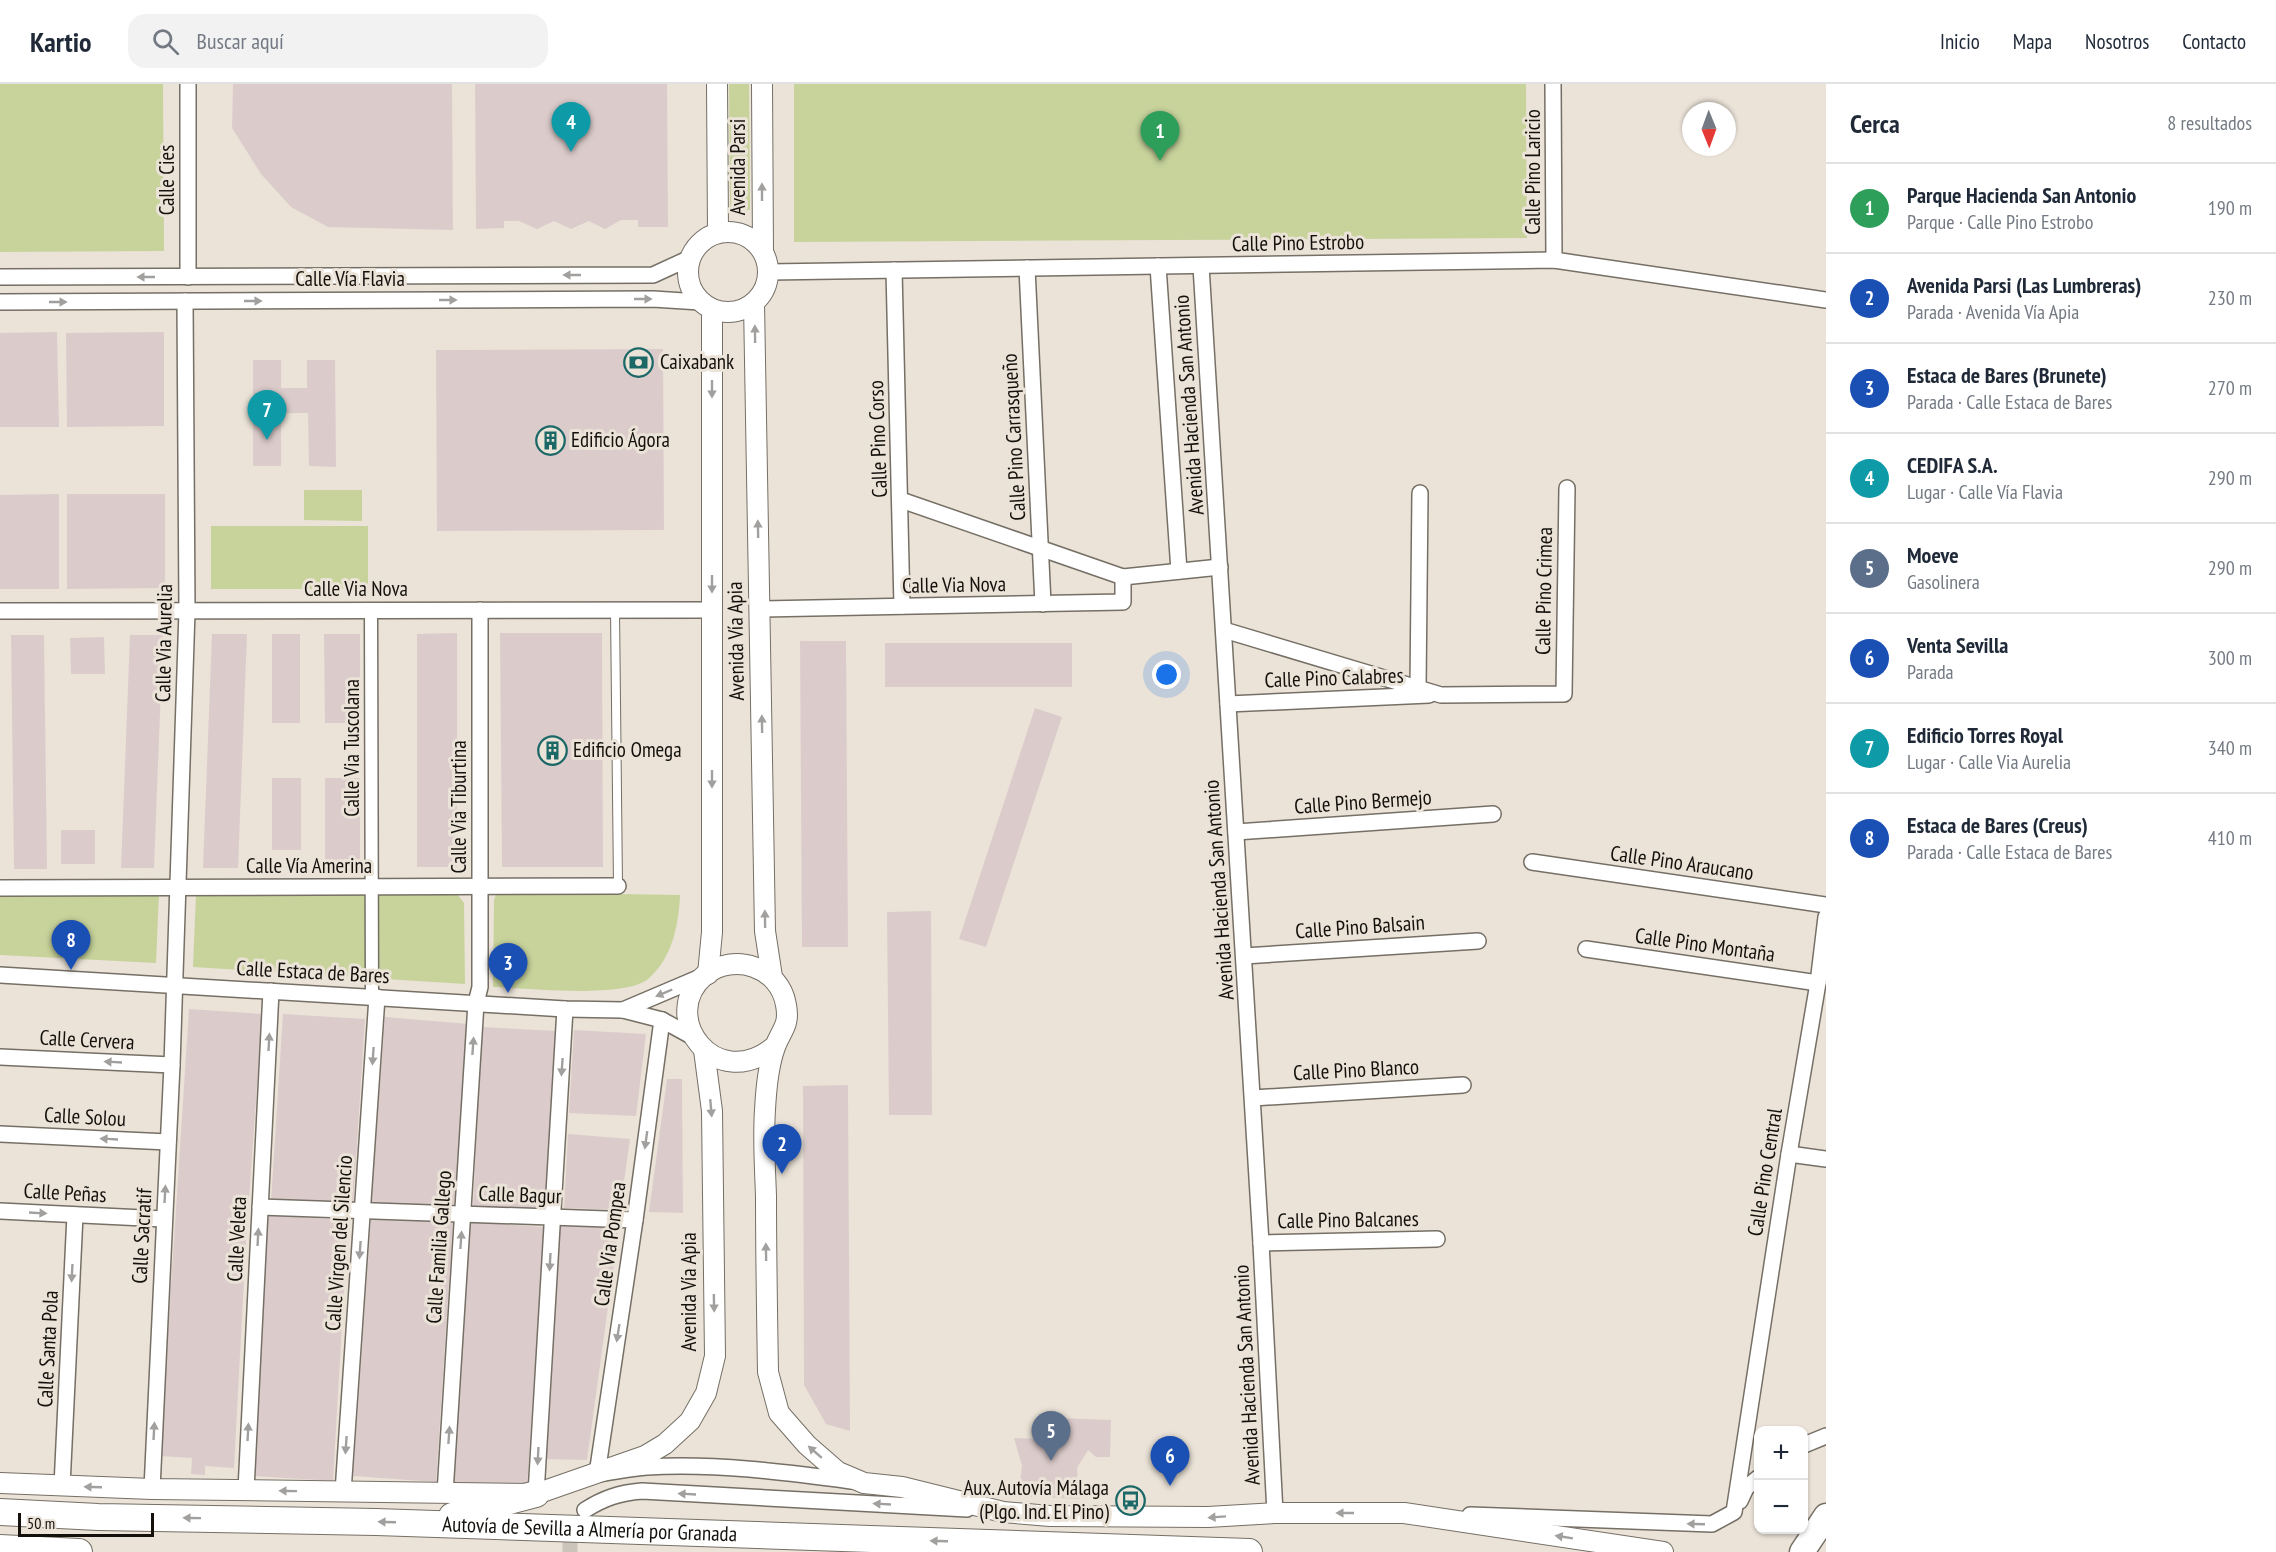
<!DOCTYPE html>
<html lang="es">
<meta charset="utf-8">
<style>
:root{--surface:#fff;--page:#f2f2f3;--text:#1f2937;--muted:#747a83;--line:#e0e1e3;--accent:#b45309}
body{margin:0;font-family:"PT Sans Narrow",sans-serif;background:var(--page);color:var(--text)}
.controls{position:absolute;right:18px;bottom:18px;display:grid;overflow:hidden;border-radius:12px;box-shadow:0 2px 4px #0004}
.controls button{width:54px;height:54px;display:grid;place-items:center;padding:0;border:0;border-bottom:2px solid var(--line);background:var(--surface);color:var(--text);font:30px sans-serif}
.compass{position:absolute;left:1682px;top:18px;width:54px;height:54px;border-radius:50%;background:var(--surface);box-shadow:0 2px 4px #0004;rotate:179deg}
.scale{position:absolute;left:18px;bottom:15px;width:136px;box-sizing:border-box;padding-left:6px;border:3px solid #14110d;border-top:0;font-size:16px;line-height:21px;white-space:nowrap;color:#14110d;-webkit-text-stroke:4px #ebe3d8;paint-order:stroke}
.you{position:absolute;left:1167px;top:591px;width:21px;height:21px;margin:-15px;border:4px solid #fff;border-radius:50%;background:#1a73e8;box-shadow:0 0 0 9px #1a73e833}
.badge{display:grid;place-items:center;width:39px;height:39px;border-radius:50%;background:var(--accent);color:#fff;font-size:20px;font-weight:700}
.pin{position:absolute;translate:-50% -50px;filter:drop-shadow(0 2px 3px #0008)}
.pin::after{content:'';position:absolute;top:32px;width:21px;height:18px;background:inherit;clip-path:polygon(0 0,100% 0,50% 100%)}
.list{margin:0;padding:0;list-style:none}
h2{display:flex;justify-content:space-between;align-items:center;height:78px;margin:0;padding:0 24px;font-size:26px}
h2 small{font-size:20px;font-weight:400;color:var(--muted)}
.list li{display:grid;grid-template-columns:39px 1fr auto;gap:18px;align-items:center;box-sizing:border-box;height:90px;padding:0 24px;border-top:2px solid var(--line)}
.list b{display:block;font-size:22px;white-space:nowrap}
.list p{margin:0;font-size:20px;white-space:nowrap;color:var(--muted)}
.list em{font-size:20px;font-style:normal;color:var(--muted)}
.icon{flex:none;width:33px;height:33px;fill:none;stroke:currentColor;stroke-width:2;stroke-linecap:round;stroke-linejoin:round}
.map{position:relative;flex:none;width:1826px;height:1468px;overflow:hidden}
header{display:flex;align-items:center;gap:36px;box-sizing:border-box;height:84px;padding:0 30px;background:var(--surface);border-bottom:2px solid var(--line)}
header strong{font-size:28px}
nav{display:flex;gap:33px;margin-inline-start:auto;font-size:21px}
.search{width:420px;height:54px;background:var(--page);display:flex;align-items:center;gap:15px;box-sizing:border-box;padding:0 21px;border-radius:18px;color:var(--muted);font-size:22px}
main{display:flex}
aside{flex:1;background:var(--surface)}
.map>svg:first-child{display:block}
.green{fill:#c7d39b}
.building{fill:#dbcccb}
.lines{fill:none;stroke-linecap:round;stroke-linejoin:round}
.minor-tunnel{stroke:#cbc4ba;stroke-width:15;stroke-dasharray:15 8;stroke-linecap:butt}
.service-casing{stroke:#756f65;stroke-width:10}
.pedestrian-casing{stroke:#756f65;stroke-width:15}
.minor-casing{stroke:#756f65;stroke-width:18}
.tertiary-casing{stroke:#756f65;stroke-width:22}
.primary-casing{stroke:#756f65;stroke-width:27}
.trunk-casing{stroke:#756f65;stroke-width:28}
.service{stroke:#fff;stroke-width:8}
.pedestrian{stroke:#fff;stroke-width:12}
.minor{stroke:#fff;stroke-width:15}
.tertiary{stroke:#fff;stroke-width:20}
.primary{stroke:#fff;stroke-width:24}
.trunk{stroke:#fff;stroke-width:26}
.oneway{fill:#a1a09e}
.labels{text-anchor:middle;stroke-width:6;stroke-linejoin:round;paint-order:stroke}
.street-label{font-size:21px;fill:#14110d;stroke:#ebe3d8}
.poi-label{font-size:21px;fill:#14110d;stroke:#ebe3d8;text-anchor:start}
</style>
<header>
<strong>Kartio</strong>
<div class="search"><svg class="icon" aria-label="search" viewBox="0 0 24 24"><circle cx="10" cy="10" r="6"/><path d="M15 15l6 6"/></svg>Buscar aquí</div>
<nav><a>Inicio</a><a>Mapa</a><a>Nosotros</a><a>Contacto</a></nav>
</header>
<main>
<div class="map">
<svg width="1826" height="1468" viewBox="0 0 1826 1468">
<rect width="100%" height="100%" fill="#ebe3d8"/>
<g class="green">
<polygon points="0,0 163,0 164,167 0,168"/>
<polygon points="729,0 749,0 750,126 730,127"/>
<polygon points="794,0 1526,0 1527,154 794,158"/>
<polygon points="304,406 362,406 362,437 304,436"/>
<rect x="211" y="442" width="157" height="63"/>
<path d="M497,808L680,811C679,840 672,875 648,895C624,915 526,904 493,903L494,816Z"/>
<polygon points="159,809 156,879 0,871 0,810"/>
<polygon points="196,811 458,811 464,819 465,900 193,883"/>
</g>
<g class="building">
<polygon points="233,0 452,0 453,146 328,143 291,123 261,90 232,44"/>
<polygon points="475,0 667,0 668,143 638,143 638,136 621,136 605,145 589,137 571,145 554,137 537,145 519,137 504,137 504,144 476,145"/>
<polygon points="57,248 59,343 0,343 0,249"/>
<polygon points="164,248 164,342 67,343 66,249"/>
<polygon points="663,265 664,446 437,447 436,266"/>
<polygon points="253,276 281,276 281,304 307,304 307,276 335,276 336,383 309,382 308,329 281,329 281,382 253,382"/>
<polygon points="59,410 59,505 0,505 0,411"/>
<polygon points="67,410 165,410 165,504 67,505"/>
<polygon points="457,549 457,783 417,783 417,550"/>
<polygon points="500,549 602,549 603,783 502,783"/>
<polygon points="212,550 247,550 238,784 203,784"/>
<rect x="272" y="550" width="28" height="89"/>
<polygon points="324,550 360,550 360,639 325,639"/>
<polygon points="11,551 44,551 47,785 14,785"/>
<polygon points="130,551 163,551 154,784 121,784"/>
<polygon points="104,553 105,590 71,590 70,554"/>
<polygon points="800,557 846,557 848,863 802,863"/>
<rect x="885" y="559" width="187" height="44"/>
<polygon points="1035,624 1062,633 986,863 959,855"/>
<rect x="272" y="694" width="29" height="72"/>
<rect x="325" y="694" width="35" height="89"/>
<rect x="61" y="746" width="34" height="34"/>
<polygon points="931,827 932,1031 889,1031 887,828"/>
<polygon points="189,925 262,930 246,1158 234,1384 205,1382 205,1391 191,1390 192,1374 160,1372"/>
<polygon points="283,930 365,935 353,1122 271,1117"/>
<polygon points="385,933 469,940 454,1125 371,1118"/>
<polygon points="482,943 556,947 546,1126 473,1122"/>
<polygon points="574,946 646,950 636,1032 569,1029"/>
<polygon points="667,995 682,995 683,1129 649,1128"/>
<polygon points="848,1001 850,1347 826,1340 804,1301 803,1002"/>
<polygon points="568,1050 630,1055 620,1126 564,1124"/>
<polygon points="268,1131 348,1136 333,1397 253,1392"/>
<polygon points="371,1136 453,1138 436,1398 353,1392"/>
<polygon points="470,1138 544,1143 527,1405 453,1400"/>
<polygon points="560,1139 619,1143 587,1376 545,1375"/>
<polygon points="1058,1334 1111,1336 1110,1373 1096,1373 1088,1366 1077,1384 1079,1415 1018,1412 1022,1382 1014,1354 1057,1356"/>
</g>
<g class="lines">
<polyline class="minor-tunnel" points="570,1468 570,1454 576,1438"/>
<defs>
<polyline id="service" points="615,526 618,802"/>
<polyline id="pedestrian" points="371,526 372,913"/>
<g id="minor">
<polyline points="188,0 188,193"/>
<polyline points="1553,0 1554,176"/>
<polyline points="1158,182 1179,487"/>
<polyline points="1201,182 1261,1159 1275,1429"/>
<polyline points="1027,184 1043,520"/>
<polyline points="894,186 902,522"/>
<polyline points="769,188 1554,176 1826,216"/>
<polyline points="0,193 653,191 690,174"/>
<polyline points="0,218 653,215 700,218"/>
<polyline points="901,416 1123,493 1220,483"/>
<polyline points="760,525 1123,518 1123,493"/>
<polyline points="0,527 712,526"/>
<polyline points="1224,546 1441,611 1564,610 1567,404"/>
<polyline points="1418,604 1420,409"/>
<polyline points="1228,620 1429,611"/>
<polyline points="1236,748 1493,730"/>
<polyline points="1532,778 1826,821"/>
<polyline points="0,804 618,802"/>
<polyline points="1586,865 1818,899"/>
<polyline points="1244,872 1478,857"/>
<polyline points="0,891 565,925 623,926 662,936 693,953"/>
<polyline points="623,926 703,892"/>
<path d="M662,936L635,1136L597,1390C614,1388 631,1384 647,1383C715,1379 784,1388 851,1397"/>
<polyline points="0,973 172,981"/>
<polyline points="1253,1014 1463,1001"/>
<polyline points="0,1050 168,1058"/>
<polyline points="1789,1070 1826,1075"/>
<polyline points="260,1123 635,1136"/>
<polyline points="0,1127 164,1135"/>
<polyline points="1261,1159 1437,1155"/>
<polyline points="1804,1361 1826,1352"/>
<polyline points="62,1402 75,1131"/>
<polyline points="152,1405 172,981 187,527 185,217"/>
<polyline points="246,1406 271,907"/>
<polyline points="343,1408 377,913"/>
<polyline points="445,1409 476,919 480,903 480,526"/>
<polyline points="536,1410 565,925"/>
<polyline points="1740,1417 1746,1404 1758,1394"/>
<path d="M585,1426C604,1414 619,1409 642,1407L967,1425"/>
<polyline points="1470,1431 1712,1440 1734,1428 1789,1070 1818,899 1826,833"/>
</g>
<g id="tertiary">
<polyline points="717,0 718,149"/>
<polyline points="762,0 763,167"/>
<circle cx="728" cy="188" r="40"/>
<polyline points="754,219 765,847 772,893"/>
<polyline points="708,890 712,848 712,226"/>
<path d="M775,962C715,1012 657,931 705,891C734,868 780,883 786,921C790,942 781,946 775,963C768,982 766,1006 765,1026C763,1054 765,1083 766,1112C766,1171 767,1229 768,1288L779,1329L807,1361L838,1388L864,1399L902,1403L1003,1428L1050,1432L1208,1433L1275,1429H1404L1663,1468"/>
<polyline points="0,1399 152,1405 536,1410 645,1372 665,1360 690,1337 706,1309 715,1272 712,1027 704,966"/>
</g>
<polyline id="primary" points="1802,1468 1826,1432"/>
<g id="trunk">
<path id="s1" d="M0,1428L98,1433L376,1438L1249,1468"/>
<polyline points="452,1432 536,1410"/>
<polyline points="0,1464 79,1468"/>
</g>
</defs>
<use href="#service" class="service-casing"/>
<use href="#pedestrian" class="pedestrian-casing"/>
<use href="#minor" class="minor-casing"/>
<use href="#tertiary" class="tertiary-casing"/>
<use href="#primary" class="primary-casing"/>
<use href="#trunk" class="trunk-casing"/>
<use href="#service" class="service"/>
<use href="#pedestrian" class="pedestrian"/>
<use href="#minor" class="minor"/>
<use href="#tertiary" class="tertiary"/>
<use href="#primary" class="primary"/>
<use href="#trunk" class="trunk"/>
</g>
<defs><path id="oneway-solid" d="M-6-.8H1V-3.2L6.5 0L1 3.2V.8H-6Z" transform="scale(1.5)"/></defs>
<g class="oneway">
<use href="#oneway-solid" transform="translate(762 108) rotate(-90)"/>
<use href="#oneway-solid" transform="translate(572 191) rotate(180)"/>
<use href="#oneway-solid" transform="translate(146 193) rotate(-180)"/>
<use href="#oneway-solid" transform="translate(643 215)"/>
<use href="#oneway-solid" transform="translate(448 216)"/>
<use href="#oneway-solid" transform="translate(253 217)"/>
<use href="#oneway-solid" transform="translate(58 218)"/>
<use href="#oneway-solid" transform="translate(755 250) rotate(-91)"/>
<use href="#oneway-solid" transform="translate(712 305) rotate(90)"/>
<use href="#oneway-solid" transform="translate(758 445) rotate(-91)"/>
<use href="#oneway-solid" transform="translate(712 500) rotate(90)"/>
<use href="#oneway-solid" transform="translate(762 640) rotate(-91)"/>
<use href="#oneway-solid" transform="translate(712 695) rotate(90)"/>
<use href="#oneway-solid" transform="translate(765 835) rotate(-91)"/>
<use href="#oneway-solid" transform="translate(664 909) rotate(157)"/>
<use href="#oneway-solid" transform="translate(269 958) rotate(-87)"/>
<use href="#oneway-solid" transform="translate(473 962) rotate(-86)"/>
<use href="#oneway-solid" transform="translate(373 972) rotate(94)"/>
<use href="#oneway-solid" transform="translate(113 978) rotate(-177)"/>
<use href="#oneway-solid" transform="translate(562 983) rotate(94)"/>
<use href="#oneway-solid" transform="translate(711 1024) rotate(85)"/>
<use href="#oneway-solid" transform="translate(109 1055) rotate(-177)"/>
<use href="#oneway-solid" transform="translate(646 1056) rotate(98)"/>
<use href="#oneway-solid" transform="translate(165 1110) rotate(-87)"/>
<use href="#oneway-solid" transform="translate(38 1129) rotate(3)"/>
<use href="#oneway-solid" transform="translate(258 1153) rotate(-87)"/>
<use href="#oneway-solid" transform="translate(461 1156) rotate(-86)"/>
<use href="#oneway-solid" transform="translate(360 1166) rotate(94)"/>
<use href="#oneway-solid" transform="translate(766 1168) rotate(-91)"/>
<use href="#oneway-solid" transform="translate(550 1178) rotate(93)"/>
<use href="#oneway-solid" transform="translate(72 1189) rotate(93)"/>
<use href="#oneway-solid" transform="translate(714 1219) rotate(89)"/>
<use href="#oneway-solid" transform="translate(618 1249) rotate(99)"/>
<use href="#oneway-solid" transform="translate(154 1347) rotate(-87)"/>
<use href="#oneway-solid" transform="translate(248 1348) rotate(-87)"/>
<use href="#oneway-solid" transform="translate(449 1351) rotate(-86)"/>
<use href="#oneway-solid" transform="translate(346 1361) rotate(94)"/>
<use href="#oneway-solid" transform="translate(815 1368) rotate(-139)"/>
<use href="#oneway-solid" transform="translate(538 1372) rotate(93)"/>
<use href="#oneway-solid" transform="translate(93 1403) rotate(-178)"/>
<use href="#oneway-solid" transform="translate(288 1407) rotate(-179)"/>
<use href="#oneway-solid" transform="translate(687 1410) rotate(-177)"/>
<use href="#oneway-solid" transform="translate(882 1420) rotate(-177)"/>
<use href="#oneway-solid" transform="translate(1345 1429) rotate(-180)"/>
<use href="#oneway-solid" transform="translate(1217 1433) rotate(176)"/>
<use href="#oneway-solid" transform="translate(192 1434) rotate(-179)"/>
<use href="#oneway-solid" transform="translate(387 1438) rotate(-178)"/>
<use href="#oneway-solid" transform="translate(1696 1440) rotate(-178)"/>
<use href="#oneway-solid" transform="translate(1564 1453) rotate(-171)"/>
<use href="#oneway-solid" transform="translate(939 1457) rotate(-178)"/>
</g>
<defs>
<symbol id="bank-ring" viewBox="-11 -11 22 22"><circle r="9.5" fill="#ebe3d8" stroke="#1b6867" stroke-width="1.5"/><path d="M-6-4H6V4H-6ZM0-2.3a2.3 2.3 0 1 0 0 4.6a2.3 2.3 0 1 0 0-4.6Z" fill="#1b6867"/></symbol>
<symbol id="building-ring" viewBox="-11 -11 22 22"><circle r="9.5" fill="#ebe3d8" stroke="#1b6867" stroke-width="1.5"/><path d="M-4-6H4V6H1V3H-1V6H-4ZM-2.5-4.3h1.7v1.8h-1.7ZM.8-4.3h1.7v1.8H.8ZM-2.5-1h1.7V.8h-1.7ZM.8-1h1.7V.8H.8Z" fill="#1b6867"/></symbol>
<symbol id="bus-ring" viewBox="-11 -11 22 22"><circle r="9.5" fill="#ebe3d8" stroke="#1b6867" stroke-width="1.5"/><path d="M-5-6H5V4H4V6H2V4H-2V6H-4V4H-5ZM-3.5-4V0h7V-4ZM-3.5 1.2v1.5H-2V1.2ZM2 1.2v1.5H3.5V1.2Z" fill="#1b6867"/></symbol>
</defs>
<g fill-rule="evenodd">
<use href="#bank-ring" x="622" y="262" width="33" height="33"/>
<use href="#building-ring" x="534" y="340" width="33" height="33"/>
<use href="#building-ring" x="536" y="650" width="33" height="33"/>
<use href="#bus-ring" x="1114" y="1400" width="33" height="33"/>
</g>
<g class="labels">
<g class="street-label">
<text transform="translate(738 83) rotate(-90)" y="7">Avenida Parsi</text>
<text transform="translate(1533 88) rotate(-90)" y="7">Calle Pino Laricio</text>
<text transform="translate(167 96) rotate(-90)" y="7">Calle Cies</text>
<text transform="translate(1298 159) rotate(-1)" y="7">Calle Pino Estrobo</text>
<text x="350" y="202">Calle Vía Flavia</text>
<text transform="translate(1189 321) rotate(-94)" y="7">Avenida Hacienda San Antonio</text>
<text transform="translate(1014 353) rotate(-93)" y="7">Calle Pino Carrasqueño</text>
<text transform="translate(878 355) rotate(-92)" y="7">Calle Pino Corso</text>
<text transform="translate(954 501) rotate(-1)" y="7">Calle Via Nova</text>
<text x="356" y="512">Calle Via Nova</text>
<text transform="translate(1544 507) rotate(-89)" y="7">Calle Pino Crimea</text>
<text transform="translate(736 557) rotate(-91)" y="7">Avenida Vía Apia</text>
<text transform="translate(164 559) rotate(-89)" y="7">Calle Via Aurelia</text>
<text transform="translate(1334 594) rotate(-2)" y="7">Calle Pino Calabres</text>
<text transform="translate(352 664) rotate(-90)" y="7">Calle Via Tuscolana</text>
<text transform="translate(1363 718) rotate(-4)" y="7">Calle Pino Bermejo</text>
<text transform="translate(459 723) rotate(-90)" y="7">Calle Via Tiburtina</text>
<text transform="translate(1682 779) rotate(8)" y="7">Calle Pino Araucano</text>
<text x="309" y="789">Calle Vía Amerina</text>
<text transform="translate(1219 806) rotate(-94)" y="7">Avenida Hacienda San Antonio</text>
<text transform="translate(1360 843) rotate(-4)" y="7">Calle Pino Balsain</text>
<text transform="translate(1705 861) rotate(8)" y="7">Calle Pino Montaña</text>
<text transform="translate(313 888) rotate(3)" y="7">Calle Estaca de Bares</text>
<text transform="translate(87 956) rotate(3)" y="7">Calle Cervera</text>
<text transform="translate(1356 986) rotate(-3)" y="7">Calle Pino Blanco</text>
<text transform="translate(85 1033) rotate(3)" y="7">Calle Solou</text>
<text transform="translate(1765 1088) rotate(-81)" y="7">Calle Pino Central</text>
<text transform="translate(65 1109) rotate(3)" y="7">Calle Peñas</text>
<text transform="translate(520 1111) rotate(2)" y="7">Calle Bagur</text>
<text transform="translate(1348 1136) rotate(-1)" y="7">Calle Pino Balcanes</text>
<text transform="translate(142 1152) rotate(-87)" y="7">Calle Sacratif</text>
<text transform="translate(237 1155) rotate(-87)" y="7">Calle Veleta</text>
<text transform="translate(339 1159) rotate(-86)" y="7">Calle Virgen del Silencio</text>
<text transform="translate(610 1160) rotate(-82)" y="7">Calle Via Pompea</text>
<text transform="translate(439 1163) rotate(-86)" y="7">Calle Familia Gallego</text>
<text transform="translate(689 1208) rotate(-90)" y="7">Avenida Vía Apia</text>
<text transform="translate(48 1265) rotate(-87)" y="7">Calle Santa Pola</text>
<text transform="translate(1247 1291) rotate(-93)" y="7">Avenida Hacienda San Antonio</text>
<text dy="7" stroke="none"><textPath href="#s1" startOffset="590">Autovía de Sevilla a Almería por Granada</textPath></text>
</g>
<g class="poi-label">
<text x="660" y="285">Caixabank</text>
<text x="571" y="363">Edificio Ágora</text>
<text x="573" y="673">Edificio Omega</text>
<text x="1109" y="1411" text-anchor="end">Aux. Autovía Málaga<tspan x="1109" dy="24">(Plgo. Ind. El Pino)</tspan></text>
</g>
</g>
</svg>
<div class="controls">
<button>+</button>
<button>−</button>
</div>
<svg class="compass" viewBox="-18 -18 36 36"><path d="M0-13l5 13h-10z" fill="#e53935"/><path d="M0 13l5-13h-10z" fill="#747a83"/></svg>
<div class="scale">50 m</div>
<div class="you"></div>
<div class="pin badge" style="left:1160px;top:77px;background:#2e9e5b">1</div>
<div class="pin badge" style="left:782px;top:1090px;background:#1a4fb4">2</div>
<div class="pin badge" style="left:508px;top:909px;background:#1a4fb4">3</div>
<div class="pin badge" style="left:571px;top:68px;background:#0f9aa8">4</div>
<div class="pin badge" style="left:1051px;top:1377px;background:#5c6f8a">5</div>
<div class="pin badge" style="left:1170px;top:1402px;background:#1a4fb4">6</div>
<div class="pin badge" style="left:267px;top:356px;background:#0f9aa8">7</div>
<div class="pin badge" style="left:71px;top:886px;background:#1a4fb4">8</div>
</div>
<aside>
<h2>Cerca<small>8 resultados</small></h2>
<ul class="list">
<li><span class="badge" style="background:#2e9e5b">1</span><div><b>Parque Hacienda San Antonio</b><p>Parque · Calle Pino Estrobo</p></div><em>190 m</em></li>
<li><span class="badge" style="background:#1a4fb4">2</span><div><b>Avenida Parsi (Las Lumbreras)</b><p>Parada · Avenida Vía Apia</p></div><em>230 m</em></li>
<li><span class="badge" style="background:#1a4fb4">3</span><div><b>Estaca de Bares (Brunete)</b><p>Parada · Calle Estaca de Bares</p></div><em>270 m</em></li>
<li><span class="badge" style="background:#0f9aa8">4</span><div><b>CEDIFA S.A.</b><p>Lugar · Calle Vía Flavia</p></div><em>290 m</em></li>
<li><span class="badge" style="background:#5c6f8a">5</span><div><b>Moeve</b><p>Gasolinera</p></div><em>290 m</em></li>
<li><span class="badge" style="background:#1a4fb4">6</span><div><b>Venta Sevilla</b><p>Parada</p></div><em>300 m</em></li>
<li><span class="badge" style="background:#0f9aa8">7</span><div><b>Edificio Torres Royal</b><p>Lugar · Calle Via Aurelia</p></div><em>340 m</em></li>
<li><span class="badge" style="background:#1a4fb4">8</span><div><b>Estaca de Bares (Creus)</b><p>Parada · Calle Estaca de Bares</p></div><em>410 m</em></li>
</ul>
</aside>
</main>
